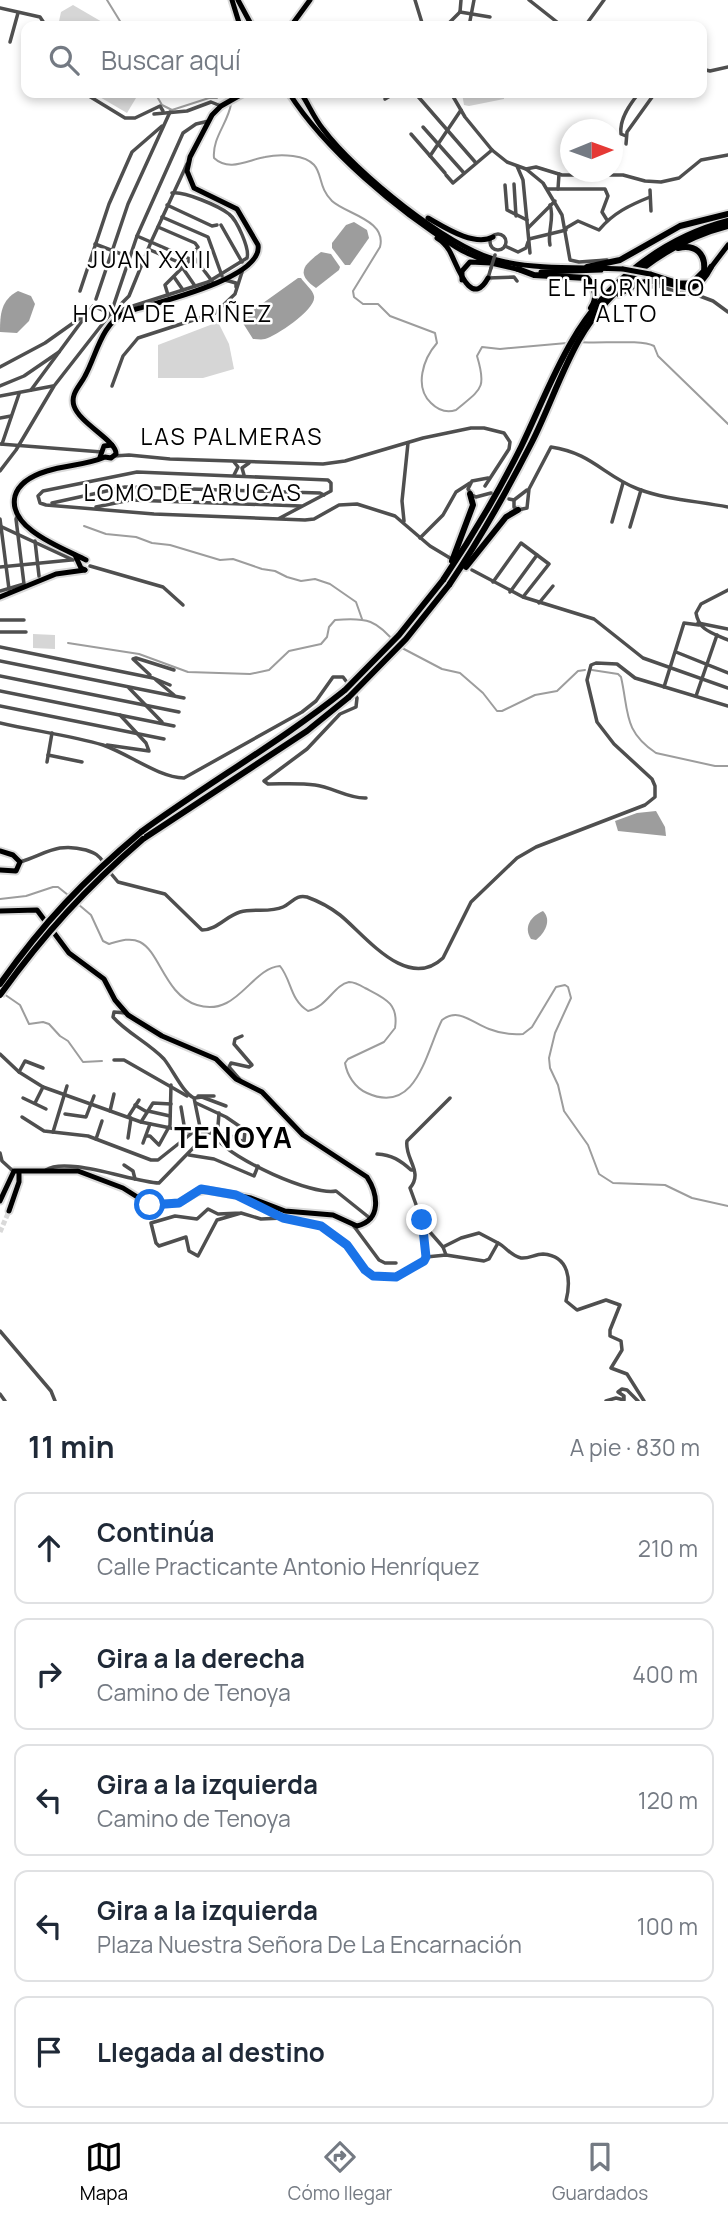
<!DOCTYPE html>
<html lang="es">
<meta charset="utf-8">
<style>
:root{--surface:#fff;--page:#f2f2f3;--text:#1f2937;--muted:#747a83;--line:#e0e1e3;--accent:#000}
body{margin:0;font-family:Manrope,sans-serif;background:var(--page);color:var(--text)}
.compass{position:absolute;left:560px;top:119px;width:63px;height:63px;border-radius:50%;background:var(--surface);box-shadow:0 4px 10px #0003;rotate:89deg}
.stop{position:absolute;width:21px;height:21px;margin:-16px;border:5px solid #1a73e8;border-radius:50%;background:#fff}
.stop.end{background:#1a73e8;border-color:#fff;box-shadow:0 2px 7px #0008}
.list{margin:0;padding:0;list-style:none}
h2{display:flex;justify-content:space-between;align-items:center;height:91px;margin:0;padding:0 28px;font-size:30px}
h2 small{font-size:23px;font-weight:400;color:var(--muted)}
.list li{display:grid;grid-template-columns:46px 1fr auto;gap:21px;align-items:center;box-sizing:border-box;height:112px;margin:0 14px 14px;padding:0 14px;border:2px solid var(--line);border-radius:14px}
.list b{display:block;font-size:26px;white-space:nowrap}
.list p{margin:0;font-size:23px;white-space:nowrap;color:var(--muted)}
.list em{font-size:23px;font-style:normal;color:var(--muted)}
.icon{flex:none;width:38px;height:38px;fill:none;stroke:currentColor;stroke-width:2;stroke-linecap:round;stroke-linejoin:round}
.map{position:relative;flex:none;width:728px;height:1401px;overflow:hidden}
.search{position:absolute;background:var(--surface);box-shadow:0 4px 10px #0003;left:21px;right:21px;top:21px;height:77px;display:flex;align-items:center;gap:18px;box-sizing:border-box;padding:0 24px;border-radius:14px;color:var(--muted);font-size:26px}
.sheet{height:721px;background:var(--surface)}
nav{display:flex;justify-content:space-around;align-items:center;box-sizing:border-box;height:98px;border-top:2px solid var(--line);background:var(--surface);font-size:19px;color:var(--muted)}
nav a{display:grid;justify-items:center;gap:4px}
nav .on{color:var(--accent)}
.map>svg:first-child{display:block}
.green{fill:#d6d6d6}
.water{fill:#9d9d9d}
.lines{fill:none;stroke-linecap:round;stroke-linejoin:round}
.stream{stroke:#9d9d9d;stroke-width:2}
.major-tunnel{stroke:#d9d9d9;stroke-width:5;stroke-dasharray:5 2.5;stroke-linecap:butt}
.major-casing{stroke:#dbdbdb;stroke-width:9}
.highway-casing{stroke:#dbdbdb;stroke-width:10}
.minor{stroke:#4f4f4f;stroke-width:3.5}
.major{stroke:#000;stroke-width:5}
.highway{stroke:#000;stroke-width:6}
.major-bridge-casing{stroke:#dbdbdb;stroke-width:9;stroke-linecap:butt}
.highway-bridge-casing{stroke:#dbdbdb;stroke-width:10;stroke-linecap:butt}
.minor-bridge{stroke:#4f4f4f;stroke-width:3.5}
.major-bridge{stroke:#000;stroke-width:5}
.highway-bridge{stroke:#000;stroke-width:6}
.route{stroke:#1a73e8;stroke-width:9}
.labels{text-anchor:middle;stroke-width:5;stroke-linejoin:round;paint-order:stroke}
.neighbourhood-label{font-size:23px;letter-spacing:2px;fill:#000;stroke:#fff}
.district-label{font-size:28px;font-weight:bold;letter-spacing:2px;fill:#000;stroke:#fff}
</style>
<div class="map">
<svg width="728" height="1401" viewBox="0 0 728 1401">
<rect width="100%" height="100%" fill="#fff"/>
<g class="green">
<polygon points="73,5 109,26 58,26 61,12"/>
<polygon points="93,93 139,93 127,113"/>
<polygon points="462,93 504,93 504,99 469,106 464,105"/>
<polygon points="218,322 229,344 234,369 203,378 158,378 158,345"/>
<polygon points="33,634 55,635 55,649 33,648"/>
</g>
<g class="water">
<polygon points="354,222 367,230 369,238 350,265 345,265 332,248 332,243 346,225"/>
<path d="M321,252L331,254L340,267L339,270L316,288C294,273 305,264 321,252Z"/>
<path d="M298,278H301C304,283 313,290 314,296C317,309 276,336 265,339C261,340 257,339 253,339L241,320L242,318Z"/>
<path d="M18,291L31,296L35,304L29,321L17,333L0,332C0,314 1,300 18,291Z"/>
<polygon points="656,811 665,827 666,836 618,831 615,821 637,813"/>
<path d="M543,911C552,920 545,933 536,940L531,939C523,927 531,916 543,911Z"/>
</g>
<g class="lines">
<g class="stream">
<polyline points="107,0 123,26"/>
<polyline points="155,93 162,105 172,110 209,98 217,98"/>
<path d="M231,104C228,123 212,138 214,158C229,172 248,160 265,157C275,155 284,155 293,156C329,161 313,183 332,201C346,214 387,220 380,247L353,291L354,297L363,304H378L390,316L435,333L437,343C423,359 414,387 431,403C438,410 447,413 456,410C481,389 487,389 477,356L482,347L500,349L567,343"/>
<path d="M579,342C598,344 641,339 654,346L658,356L728,424"/>
<polyline points="84,526 106,534 136,537 152,543 170,545 220,560 233,559 262,569 275,571 287,577 301,581 315,579 330,584 356,602 362,619"/>
<path d="M68,643L139,654L188,672L250,674L269,670L289,651L321,644L327,637L329,627L335,620C367,617 377,620 397,645"/>
<polyline points="402,648 442,669 460,673 483,693 497,711 502,711 535,695 557,691 578,671 585,670"/>
<path d="M592,670L618,674L621,677C629,712 623,731 656,753L715,766H728"/>
<polyline points="0,899 26,896 53,887 58,887 68,895"/>
<path d="M72,899L91,915L103,941L109,944C119,941 130,937 140,942C160,952 165,995 197,1005C237,1018 251,968 280,966C292,981 290,1000 308,1011C327,1007 334,985 349,982C355,982 360,985 365,988C384,998 399,1003 395,1028L384,1042L348,1059L345,1063C347,1075 355,1088 367,1093C417,1116 426,1051 442,1020C459,1007 472,1023 489,1029C499,1033 511,1035 523,1034L532,1027L556,987L565,985L568,987L571,998L555,1033L549,1058L550,1068L558,1085L564,1111L588,1145L599,1174L613,1183L665,1185L692,1198L728,1206"/>
<polyline points="4,994 20,1005 29,1024 43,1022 49,1024 60,1036 68,1041 83,1062 102,1061"/>
</g>
<polyline class="major-tunnel" points="0,1232 9,1211"/>
<defs>
<g id="major">
<polyline points="232,0 240,26"/>
<polyline points="238,0 252,26"/>
<polyline points="291,26 310,0"/>
<path d="M289,93C325,150 399,212 456,247C467,254 479,258 491,263"/>
<path d="M301,93C309,105 314,118 323,129C355,172 449,249 501,261C540,270 582,267 623,269"/>
<path d="M428,218C444,227 474,247 493,237"/>
<path d="M437,238C442,241 446,245 449,250C456,261 470,311 488,278"/>
<polyline points="709,270 728,245"/>
<polyline points="541,272 601,270"/>
<polyline points="650,274 678,283 694,283"/>
<polyline points="462,280 462,271 470,262 491,263 521,270"/>
<polyline points="100,457 104,446 112,445"/>
<polyline points="75,555 81,568 85,570"/>
<path d="M86,560C65,549 7,529 15,496C19,482 34,475 47,471C66,465 87,465 105,457L111,458L116,454C117,441 80,424 74,406C70,394 80,386 85,376C97,354 101,324 126,312C151,304 264,279 258,245L237,209L194,188L187,171L190,157L212,115L221,106L244,93"/>
<polyline points="0,597 56,574 85,570"/>
<polyline points="0,851 13,855 20,862 16,871 0,870"/>
<path d="M0,911L37,910L69,953L104,979L115,1000L128,1015L162,1036L216,1059L236,1079L262,1092L303,1135L367,1177C378,1194 382,1220 357,1226L333,1215L285,1211L251,1198L207,1190L197,1192L179,1203L150,1205L123,1188L78,1171H14L0,1201"/>
<polyline points="9,1211 19,1182 19,1172"/>
</g>
<g id="highway">
<path d="M678,248C695,244 706,253 704,271L691,284"/>
<polyline points="587,267 620,260 680,226 728,214"/>
<path d="M518,269L534,275L587,278C595,287 598,298 591,308"/>
<path d="M619,294C631,287 641,281 655,281C683,283 694,300 711,267"/>
<polyline points="452,561 473,505 470,494"/>
<polyline points="466,567 506,517 518,510"/>
<path d="M443,580C472,537 498,493 521,447C538,412 552,375 572,341C605,283 663,238 728,221"/>
<path d="M449,585C480,539 507,491 532,442C549,408 561,372 579,340C610,286 668,241 728,226"/>
<path d="M141,832C208,783 280,742 345,690"/>
<polyline points="143,839 307,731 349,697"/>
</g>
</defs>
<use href="#major" class="major-casing"/>
<use href="#highway" class="highway-casing"/>
<g class="minor">
<polyline points="415,0 423,26"/>
<polyline points="529,0 562,26"/>
<polyline points="0,8 40,17 46,26"/>
<polyline points="460,12 490,17"/>
<polyline points="460,12 461,0"/>
<polyline points="440,26 448,24 460,12"/>
<polyline points="469,26 474,0"/>
<polyline points="585,26 604,0"/>
<polyline points="10,42 18,13"/>
<polyline points="702,69 710,71 728,67"/>
<polyline points="84,93 125,118 135,118 160,106 163,111"/>
<polyline points="415,93 476,163"/>
<polyline points="451,93 465,117 492,150 507,162 526,169 543,183 562,215 570,260 579,262 607,260"/>
<polyline points="595,95 595,93"/>
<polyline points="385,99 395,93"/>
<polyline points="154,114 187,111 211,102 221,106"/>
<polyline points="423,127 464,173"/>
<polyline points="411,134 445,173"/>
<path d="M626,136L621,134C619,119 630,104 639,93"/>
<polyline points="626,144 627,132 655,93"/>
<polyline points="430,156 461,110"/>
<polyline points="517,166 523,180 530,253"/>
<polyline points="526,169 536,167 562,175 623,175 645,181 661,182 679,178 701,160 728,155"/>
<polyline points="446,175 453,183 492,150"/>
<polyline points="514,184 516,216"/>
<polyline points="505,185 507,210 527,220"/>
<polyline points="548,189 605,189 608,196 602,212 607,220"/>
<polyline points="558,189 559,174"/>
<polyline points="650,190 651,211"/>
<polyline points="167,205 212,226 217,225"/>
<path d="M550,205C555,218 547,232 550,245"/>
<polyline points="162,217 208,237 222,276"/>
<polyline points="221,225 242,262"/>
<polyline points="158,227 195,243 198,247 190,260 165,285 168,295"/>
<polyline points="528,228 555,201"/>
<path d="M566,228L578,221L599,230C613,213 630,205 650,197"/>
<circle cx="498" cy="242" r="8"/>
<polyline points="137,236 190,259"/>
<polyline points="529,239 566,230"/>
<polyline points="95,244 129,257"/>
<polyline points="505,246 518,252 526,248 528,242"/>
<polyline points="148,249 185,265"/>
<polyline points="193,256 212,281"/>
<polyline points="182,267 195,286"/>
<polyline points="491,268 488,278 514,277 517,281"/>
<polyline points="174,277 183,290"/>
<polyline points="225,280 236,283 236,287"/>
<polyline points="637,289 659,286 680,293 697,295 713,301 728,312"/>
<polyline points="80,291 109,204 132,152 162,126"/>
<polyline points="96,299 128,204 170,112"/>
<polyline points="113,312 129,296 151,242 187,164"/>
<path d="M111,313L208,282L247,258C250,249 237,220 229,214C219,206 184,191 172,193"/>
<polyline points="0,367 45,343 83,316"/>
<polyline points="0,386 24,376 59,352"/>
<polyline points="112,386 123,356 138,338 215,313 235,294 243,269"/>
<polyline points="31,390 93,306 118,317"/>
<polyline points="0,396 53,386"/>
<polyline points="0,418 11,416"/>
<polyline points="0,444 102,452"/>
<polyline points="2,444 19,394"/>
<polyline points="114,456 129,455 170,459 323,464 345,461 423,438 471,428 484,428 504,433 510,442 509,449 485,486"/>
<polyline points="234,462 238,467 234,475"/>
<polyline points="0,471 16,450 54,386 111,313 137,236 183,133 196,124 209,121"/>
<polyline points="244,475 242,468 249,463"/>
<polyline points="488,478 472,481 468,489 472,495 476,497 491,493"/>
<polyline points="509,499 514,500 527,490"/>
<path d="M514,500V507L518,510L527,508L529,489L551,447C592,453 604,476 638,489C667,500 698,501 728,507"/>
<polyline points="52,503 125,487 320,493 324,495"/>
<polyline points="96,507 130,500 301,506"/>
<polyline points="0,519 9,589"/>
<polyline points="278,519 331,491 331,483 328,480 305,479 137,472 43,491 38,496 40,503 46,505 154,514 305,520 314,519 339,505 357,504 395,516 430,546 450,558"/>
<polyline points="404,521 402,501 408,443"/>
<polyline points="612,522 623,483"/>
<polyline points="0,526 73,560"/>
<polyline points="630,527 641,490"/>
<polyline points="420,538 443,515 456,492 470,483"/>
<polyline points="35,541 39,576"/>
<polyline points="90,566 163,587 183,605"/>
<polyline points="0,567 71,560"/>
<polyline points="472,570 523,597 594,619 643,658 728,688"/>
<polyline points="493,582 521,543 549,564 523,597"/>
<path d="M728,590L701,604L696,613C699,631 713,633 728,640"/>
<polyline points="0,591 24,584 16,519 18,515"/>
<polyline points="510,592 537,555"/>
<polyline points="539,603 553,586"/>
<polyline points="0,620 24,620"/>
<polyline points="698,623 728,629"/>
<polyline points="0,632 26,632"/>
<polyline points="0,647 153,678 170,685"/>
<polyline points="676,652 728,673"/>
<polyline points="0,661 184,698"/>
<polyline points="150,675 133,659 136,658 174,670"/>
<polyline points="0,676 179,712"/>
<polyline points="156,680 174,695"/>
<polyline points="664,687 684,623 699,625"/>
<polyline points="129,688 162,722"/>
<polyline points="0,691 174,726"/>
<path d="M353,692L357,698L356,707L340,714L307,749L264,781L268,784C284,784 300,783 315,785C332,787 349,799 366,798"/>
<polyline points="696,696 717,635"/>
<polyline points="0,706 164,739"/>
<path d="M0,723C34,731 69,735 103,745C129,754 158,777 184,778L302,712L316,701L333,677H343L349,685"/>
<polyline points="107,745 149,751 146,743 120,715"/>
<polyline points="48,755 82,762"/>
<polyline points="47,762 52,733"/>
<path d="M20,862C46,854 57,842 86,850C95,853 99,855 104,863"/>
<path d="M108,870L118,882L165,894L202,930C217,930 226,916 240,912C254,908 270,913 283,907C292,903 296,894 307,897C318,901 331,908 340,915C365,935 407,992 443,958L471,902L517,858L536,847L645,805L655,797V786L652,779L614,744L597,722L587,680L591,665L596,663L617,664L635,678L728,706"/>
<polyline points="0,1054 19,1072 43,1087 141,1122 200,1134"/>
<polyline points="114,1060 124,1060 187,1096"/>
<polyline points="19,1072 25,1061 43,1068"/>
<polyline points="241,1081 229,1067 231,1063 249,1067 252,1065 234,1044 235,1039 242,1036"/>
<polyline points="198,1096 214,1096"/>
<polyline points="23,1098 46,1109"/>
<polyline points="195,1098 202,1097 226,1106"/>
<polyline points="35,1103 43,1087"/>
<polyline points="196,1103 226,1117 245,1130 244,1142 229,1135 201,1132"/>
<polyline points="135,1105 147,1112"/>
<polyline points="181,1107 185,1131"/>
<polyline points="110,1111 114,1094"/>
<polyline points="148,1111 170,1116"/>
<path d="M219,1113L217,1139C232,1159 312,1196 336,1191L371,1219"/>
<polyline points="65,1114 86,1117 94,1096"/>
<polyline points="22,1117 44,1131 88,1136 151,1160 158,1160 192,1133"/>
<polyline points="128,1117 139,1100"/>
<polyline points="141,1122 153,1103 171,1104"/>
<polyline points="53,1132 67,1086"/>
<polyline points="146,1136 150,1136 159,1145 170,1125 171,1085"/>
<polyline points="128,1138 131,1118"/>
<polyline points="96,1139 102,1121"/>
<polyline points="143,1143 150,1124"/>
<polyline points="0,1153 2,1161 13,1171"/>
<path d="M377,1154C392,1155 400,1160 411,1170H414"/>
<polyline points="189,1155 214,1159 254,1176 258,1166"/>
<polyline points="124,1165 133,1171 135,1179"/>
<path d="M46,1170C66,1156 133,1182 159,1183L197,1144L201,1132L194,1098C183,1093 173,1070 164,1059C149,1043 127,1033 113,1017L114,1012L126,1013"/>
<path d="M241,1198L283,1218L321,1226L347,1245L365,1270L373,1276L396,1277L420,1265L426,1257L422,1221L410,1188C424,1172 404,1158 407,1141L450,1098"/>
<polyline points="241,1213 218,1214 208,1209 197,1219 175,1216 151,1223 156,1243 159,1246 186,1237 189,1251 198,1256 217,1220 241,1213 261,1219 283,1218"/>
<polyline points="353,1225 379,1260 385,1263 396,1263"/>
<polyline points="423,1232 429,1231 443,1247 446,1255"/>
<polyline points="443,1247 461,1238 479,1233 498,1243"/>
<path d="M426,1257L446,1255L484,1261L489,1259L498,1243C506,1247 511,1256 521,1258C529,1259 535,1254 543,1254C570,1256 571,1281 566,1301L577,1310L606,1300L620,1305L610,1330V1336L621,1341L622,1350L611,1368L627,1374L644,1401"/>
<polyline points="0,1331 51,1391 55,1401"/>
<polyline points="0,1394 5,1401"/>
<polyline points="606,1401 616,1398 624,1400 624,1396 618,1392 622,1389 627,1390 638,1401"/>
</g>
<use href="#major" class="major"/>
<use href="#highway" class="highway"/>
<defs>
<polyline id="major-bridge" points="623,269 650,274"/>
<g id="highway-bridge">
<polyline points="345,690 399,635 443,580"/>
<polyline points="349,697 406,639 449,585"/>
<path d="M0,984C43,923 84,880 141,832"/>
<path d="M0,995C44,934 86,888 143,839"/>
</g>
</defs>
<use href="#major-bridge" class="major-bridge-casing"/>
<use href="#highway-bridge" class="highway-bridge-casing"/>
<polyline class="minor-bridge" points="491,268 495,255"/>
<use href="#major-bridge" class="major-bridge"/>
<use href="#highway-bridge" class="highway-bridge"/>
</g>
<g class="lines">
<polyline class="route" points="150,1205 179,1203 201,1189 236,1195 283,1218 321,1226 347,1245 365,1270 373,1276 396,1277 424,1261 426,1257 422,1220"/>
</g>
<g class="labels">
<g class="neighbourhood-label">
<text x="150" y="268">JUAN XXIII</text>
<text x="627" y="296">EL HORNILLO<tspan x="627" dy="26">ALTO</tspan></text>
<text x="173" y="322">HOYA DE ARIÑEZ</text>
<text x="232" y="445">LAS PALMERAS</text>
<text x="193" y="501">LOMO DE ARUCAS</text>
</g>
<g class="district-label">
<text x="234" y="1148">TENOYA</text>
</g>
</g>
</svg>
<svg class="compass" viewBox="-18 -18 36 36"><path d="M0-13l5 13h-10z" fill="#e53935"/><path d="M0 13l5-13h-10z" fill="#747a83"/></svg>
<div class="stop" style="left:150px;top:1205px"></div>
<div class="stop end" style="left:422px;top:1220px"></div>
<div class="search"><svg class="icon" aria-label="search" viewBox="0 0 24 24"><circle cx="10" cy="10" r="6"/><path d="M15 15l6 6"/></svg>Buscar aquí</div>
</div>
<section class="sheet">
<h2>11 min<small>A pie · 830 m</small></h2>
<ul class="list">
<li><svg class="icon" aria-label="ahead" viewBox="0 0 24 24"><path d="M12 20V5M6 11l6-6 6 6"/></svg><div><b>Continúa</b><p>Calle Practicante Antonio Henríquez</p></div><em>210 m</em></li>
<li><svg class="icon" aria-label="right" viewBox="0 0 24 24"><path d="M7 20v-9h11M14 6l5 5-5 5"/></svg><div><b>Gira a la derecha</b><p>Camino de Tenoya</p></div><em>400 m</em></li>
<li><svg class="icon" aria-label="left" viewBox="0 0 24 24"><path d="M17 20v-9H6M10 6l-5 5 5 5"/></svg><div><b>Gira a la izquierda</b><p>Camino de Tenoya</p></div><em>120 m</em></li>
<li><svg class="icon" aria-label="left" viewBox="0 0 24 24"><path d="M17 20v-9H6M10 6l-5 5 5 5"/></svg><div><b>Gira a la izquierda</b><p>Plaza Nuestra Señora De La Encarnación</p></div><em>100 m</em></li>
<li><svg class="icon" aria-label="arrive" viewBox="0 0 24 24"><path d="M6 21V4h12l-3 4 3 4H6"/></svg><div><b>Llegada al destino</b></div></li>
</ul>
</section>
<nav>
<a class="on"><svg class="icon" aria-label="map" viewBox="0 0 24 24"><path d="M3 6l6-2 6 2 6-2v14l-6 2-6-2-6 2zM9 4v14M15 6v14"/></svg>Mapa</a>
<a><svg class="icon" aria-label="directions" viewBox="0 0 24 24"><path d="M12 3l9 9-9 9-9-9zM9 14v-3h6M13 9l2 2-2 2"/></svg>Cómo llegar</a>
<a><svg class="icon" aria-label="saved" viewBox="0 0 24 24"><path d="M7 4h10v16l-5-4-5 4z"/></svg>Guardados</a>
</nav>
